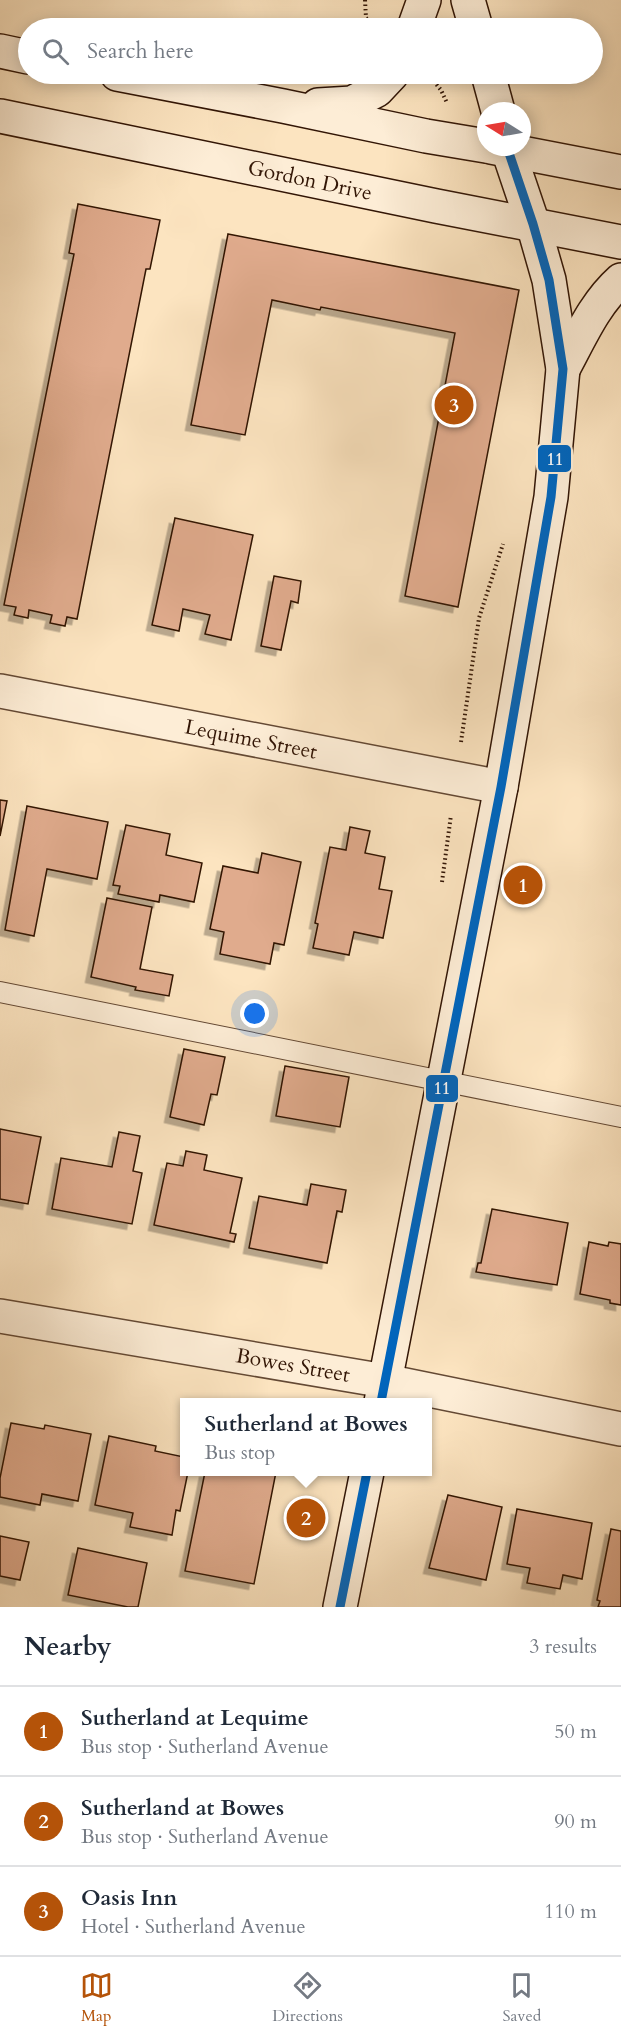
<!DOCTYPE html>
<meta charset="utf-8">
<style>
:root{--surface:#fff;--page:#f6f6f7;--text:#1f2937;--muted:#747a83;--line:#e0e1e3;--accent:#b45309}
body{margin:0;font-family:Cardo,serif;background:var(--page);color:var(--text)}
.compass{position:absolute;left:477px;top:102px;width:54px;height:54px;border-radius:50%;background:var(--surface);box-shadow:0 3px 15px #0003;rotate:281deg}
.you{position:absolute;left:255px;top:1014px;width:21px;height:21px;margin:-15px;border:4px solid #fff;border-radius:50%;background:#1a73e8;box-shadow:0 0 0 9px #1a73e833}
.badge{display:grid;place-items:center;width:39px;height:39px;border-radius:50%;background:var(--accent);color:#fff;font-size:20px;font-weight:700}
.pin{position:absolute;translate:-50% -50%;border:3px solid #fff;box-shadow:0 2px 6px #0006}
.popup{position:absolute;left:180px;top:1398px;width:252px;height:78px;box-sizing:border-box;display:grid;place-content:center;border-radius:0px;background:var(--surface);filter:drop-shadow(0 2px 4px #0005);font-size:20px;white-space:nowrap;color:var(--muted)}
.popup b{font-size:22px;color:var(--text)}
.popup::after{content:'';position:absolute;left:50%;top:100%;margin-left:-12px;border:12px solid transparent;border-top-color:var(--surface)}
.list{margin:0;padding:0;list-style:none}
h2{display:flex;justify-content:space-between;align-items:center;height:78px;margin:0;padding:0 24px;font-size:26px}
h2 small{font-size:20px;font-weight:400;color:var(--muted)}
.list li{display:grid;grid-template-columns:39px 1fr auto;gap:18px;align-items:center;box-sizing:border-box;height:90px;padding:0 24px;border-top:2px solid var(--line)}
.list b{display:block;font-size:22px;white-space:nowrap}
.list p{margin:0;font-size:20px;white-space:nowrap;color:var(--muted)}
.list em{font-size:20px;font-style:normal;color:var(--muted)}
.icon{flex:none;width:33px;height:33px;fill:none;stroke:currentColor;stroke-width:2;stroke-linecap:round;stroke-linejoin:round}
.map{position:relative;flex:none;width:621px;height:1607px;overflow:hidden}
.search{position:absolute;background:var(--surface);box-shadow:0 3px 15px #0003;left:18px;right:18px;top:18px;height:66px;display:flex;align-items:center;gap:15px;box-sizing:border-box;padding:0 21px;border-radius:33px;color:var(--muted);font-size:22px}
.sheet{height:348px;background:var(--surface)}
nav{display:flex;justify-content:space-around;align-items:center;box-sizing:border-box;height:84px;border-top:2px solid var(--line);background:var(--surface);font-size:16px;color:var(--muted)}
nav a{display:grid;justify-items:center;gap:3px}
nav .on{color:var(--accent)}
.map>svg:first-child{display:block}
.building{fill:#e0ab8d;stroke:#321505;stroke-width:1.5;filter:url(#shadow)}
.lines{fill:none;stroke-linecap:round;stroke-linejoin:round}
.lane-casing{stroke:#644934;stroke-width:22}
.street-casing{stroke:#644934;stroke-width:36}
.secondary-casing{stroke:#321505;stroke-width:36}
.path{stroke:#321505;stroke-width:4;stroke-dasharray:1.5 3;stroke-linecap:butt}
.lane{stroke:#fdedd6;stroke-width:20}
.street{stroke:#fdedd6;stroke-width:33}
.secondary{stroke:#fdedd6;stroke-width:33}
.bus-1-casing{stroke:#fdedd6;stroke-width:14}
.bus-1{stroke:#0065bd;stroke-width:9}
.labels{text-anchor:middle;stroke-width:4.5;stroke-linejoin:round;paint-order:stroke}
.street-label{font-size:21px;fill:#321505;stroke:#fdedd6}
.line-badge{stroke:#fdedd6;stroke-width:2}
.badge-label{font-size:16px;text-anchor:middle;font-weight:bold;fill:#fff}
</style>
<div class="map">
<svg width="621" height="1607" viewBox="0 0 621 1607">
<defs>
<filter id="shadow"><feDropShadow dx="-5.5" dy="5.5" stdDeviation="0" flood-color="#0004"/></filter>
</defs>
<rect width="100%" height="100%" fill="#fce4c0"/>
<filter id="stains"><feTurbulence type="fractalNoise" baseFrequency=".00333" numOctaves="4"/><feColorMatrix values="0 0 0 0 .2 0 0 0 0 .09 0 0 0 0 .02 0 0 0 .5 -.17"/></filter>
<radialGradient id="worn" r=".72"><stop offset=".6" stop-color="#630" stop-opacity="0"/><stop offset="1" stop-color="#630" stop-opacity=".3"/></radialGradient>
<g class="building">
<polygon points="78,204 160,220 150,269 146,269 77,619 67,617 65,626 50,623 52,615 29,610 28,618 14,615 16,607 4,605 74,254 69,253"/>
<polygon points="228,234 519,290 458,607 405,596 455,333 321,307 320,310 272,300 245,435 191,425"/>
<polygon points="175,518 253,535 231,640 205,634 210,615 183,609 179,631 152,625"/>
<polygon points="274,576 301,581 298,603 291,601 281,650 261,646"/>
<polygon points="0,800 7,801 0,836"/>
<polygon points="27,806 108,822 97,879 47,869 34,936 5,930"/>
<polygon points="126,825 170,834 166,855 202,863 194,902 160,895 159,902 118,894 120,886 113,885"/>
<polygon points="350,827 370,831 365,853 385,857 379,889 392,891 383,938 354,932 349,955 313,948 318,924 315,923 330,847 346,850"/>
<polygon points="262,853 301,862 284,945 274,943 270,964 220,954 224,932 210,929 223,866 258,873"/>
<polygon points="107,898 152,907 140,969 173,975 169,996 135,990 136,987 91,977"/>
<polygon points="184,1049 225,1057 217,1095 211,1094 204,1125 170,1117"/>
<polygon points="285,1066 349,1077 340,1127 276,1116"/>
<polygon points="0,1129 41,1137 28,1204 0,1199"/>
<polygon points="119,1132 140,1136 133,1171 142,1173 132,1224 52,1209 61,1158 112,1167"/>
<polygon points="186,1151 207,1155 204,1170 242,1178 230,1233 236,1234 234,1242 154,1225 167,1163 183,1166"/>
<polygon points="311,1184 346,1190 342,1212 337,1211 327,1263 249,1248 259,1196 307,1205"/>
<polygon points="492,1209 568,1223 557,1285 476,1272 478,1263 481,1263"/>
<polygon points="589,1242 608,1246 609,1242 621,1244 621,1305 610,1303 610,1300 580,1294"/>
<polygon points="11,1423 44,1429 45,1425 91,1434 78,1501 42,1494 40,1505 0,1497 0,1478"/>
<polygon points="109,1436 156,1446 155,1451 184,1457 184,1472 188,1472 180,1511 176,1510 172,1535 130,1527 133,1513 95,1505"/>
<polygon points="205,1472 276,1472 254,1584 185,1571"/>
<polygon points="448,1495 502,1507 486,1580 429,1568"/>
<polygon points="517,1509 592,1523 582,1579 563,1575 560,1589 527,1583 530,1568 507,1564"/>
<polygon points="611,1529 621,1531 621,1607 598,1607 600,1601 597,1600"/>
<polygon points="0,1536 29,1542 20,1580 0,1576"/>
<polygon points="78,1548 147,1563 138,1607 128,1607 68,1595"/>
</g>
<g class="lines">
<defs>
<polyline id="lane" points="0,992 621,1117"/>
<g id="street">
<polyline points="0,691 501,787"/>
<polyline points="0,1316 385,1381 621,1429"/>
</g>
<g id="secondary">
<polyline points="468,0 476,28"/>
<polyline points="414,28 424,0"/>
<polyline points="0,51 28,57"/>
<polyline points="117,74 283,106 426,136 486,146"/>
<polyline points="488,74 498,111"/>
<polyline points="318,105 352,103 377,90 392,74"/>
<polyline points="0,116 436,206 621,242"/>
<polyline points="491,147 621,172"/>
<path d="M563,369C580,338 594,304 621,280"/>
<polyline points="381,1402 501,787 551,497 563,369 549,280 533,224 507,147"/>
<polyline points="340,1607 367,1472"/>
</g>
</defs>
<use href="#lane" class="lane-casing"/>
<use href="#street" class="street-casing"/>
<use href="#secondary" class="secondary-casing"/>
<g class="path">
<polyline points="365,0 366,18 377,26"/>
<polyline points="428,74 441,90 447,103"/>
<polyline points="461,742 479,618 503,544"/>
<polyline points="442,882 451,815"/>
</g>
<use href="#lane" class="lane"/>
<use href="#street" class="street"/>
<use href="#secondary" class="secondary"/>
<defs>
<g id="bus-1">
<polyline points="381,1402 501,787 551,497 563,369 549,280 533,224 507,147"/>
<polyline points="340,1607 367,1472"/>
</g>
</defs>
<use href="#bus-1" class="bus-1-casing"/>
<use href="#bus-1" class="bus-1"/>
</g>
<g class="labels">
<g class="street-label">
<text transform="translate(310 180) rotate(12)" y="7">Gordon Drive</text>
<text transform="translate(251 739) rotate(11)" y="7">Lequime Street</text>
<text transform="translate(293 1365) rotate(10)" y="7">Bowes Street</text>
</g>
</g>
<g class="line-badge">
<rect x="537" y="444" width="35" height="29" rx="6" fill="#0065bd"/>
<rect x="425" y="1074" width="34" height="29" rx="6" fill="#0065bd"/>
</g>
<g class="badge-label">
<text x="555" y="465">11</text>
<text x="442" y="1094">11</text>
</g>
<rect width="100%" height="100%" filter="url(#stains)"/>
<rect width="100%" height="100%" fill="url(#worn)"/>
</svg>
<svg class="compass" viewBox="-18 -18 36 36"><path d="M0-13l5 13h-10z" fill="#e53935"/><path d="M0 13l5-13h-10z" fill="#747a83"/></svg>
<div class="you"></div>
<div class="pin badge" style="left:523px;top:885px">1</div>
<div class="pin badge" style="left:306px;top:1518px">2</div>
<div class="popup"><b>Sutherland at Bowes</b>Bus stop</div>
<div class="pin badge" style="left:454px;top:405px">3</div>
<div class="search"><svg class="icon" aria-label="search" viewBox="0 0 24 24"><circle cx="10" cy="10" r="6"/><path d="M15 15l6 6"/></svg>Search here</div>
</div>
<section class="sheet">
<h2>Nearby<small>3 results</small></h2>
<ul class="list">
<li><span class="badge">1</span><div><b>Sutherland at Lequime</b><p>Bus stop · Sutherland Avenue</p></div><em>50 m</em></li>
<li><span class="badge">2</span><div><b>Sutherland at Bowes</b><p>Bus stop · Sutherland Avenue</p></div><em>90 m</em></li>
<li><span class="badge">3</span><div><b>Oasis Inn</b><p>Hotel · Sutherland Avenue</p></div><em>110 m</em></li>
</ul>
</section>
<nav>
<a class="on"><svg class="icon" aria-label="map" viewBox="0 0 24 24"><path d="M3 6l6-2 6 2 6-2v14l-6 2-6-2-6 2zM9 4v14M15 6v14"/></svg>Map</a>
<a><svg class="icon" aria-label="directions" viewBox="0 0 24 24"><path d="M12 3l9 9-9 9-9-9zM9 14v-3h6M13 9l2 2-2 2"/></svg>Directions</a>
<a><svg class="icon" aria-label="saved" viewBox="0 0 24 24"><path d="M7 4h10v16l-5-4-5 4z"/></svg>Saved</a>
</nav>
